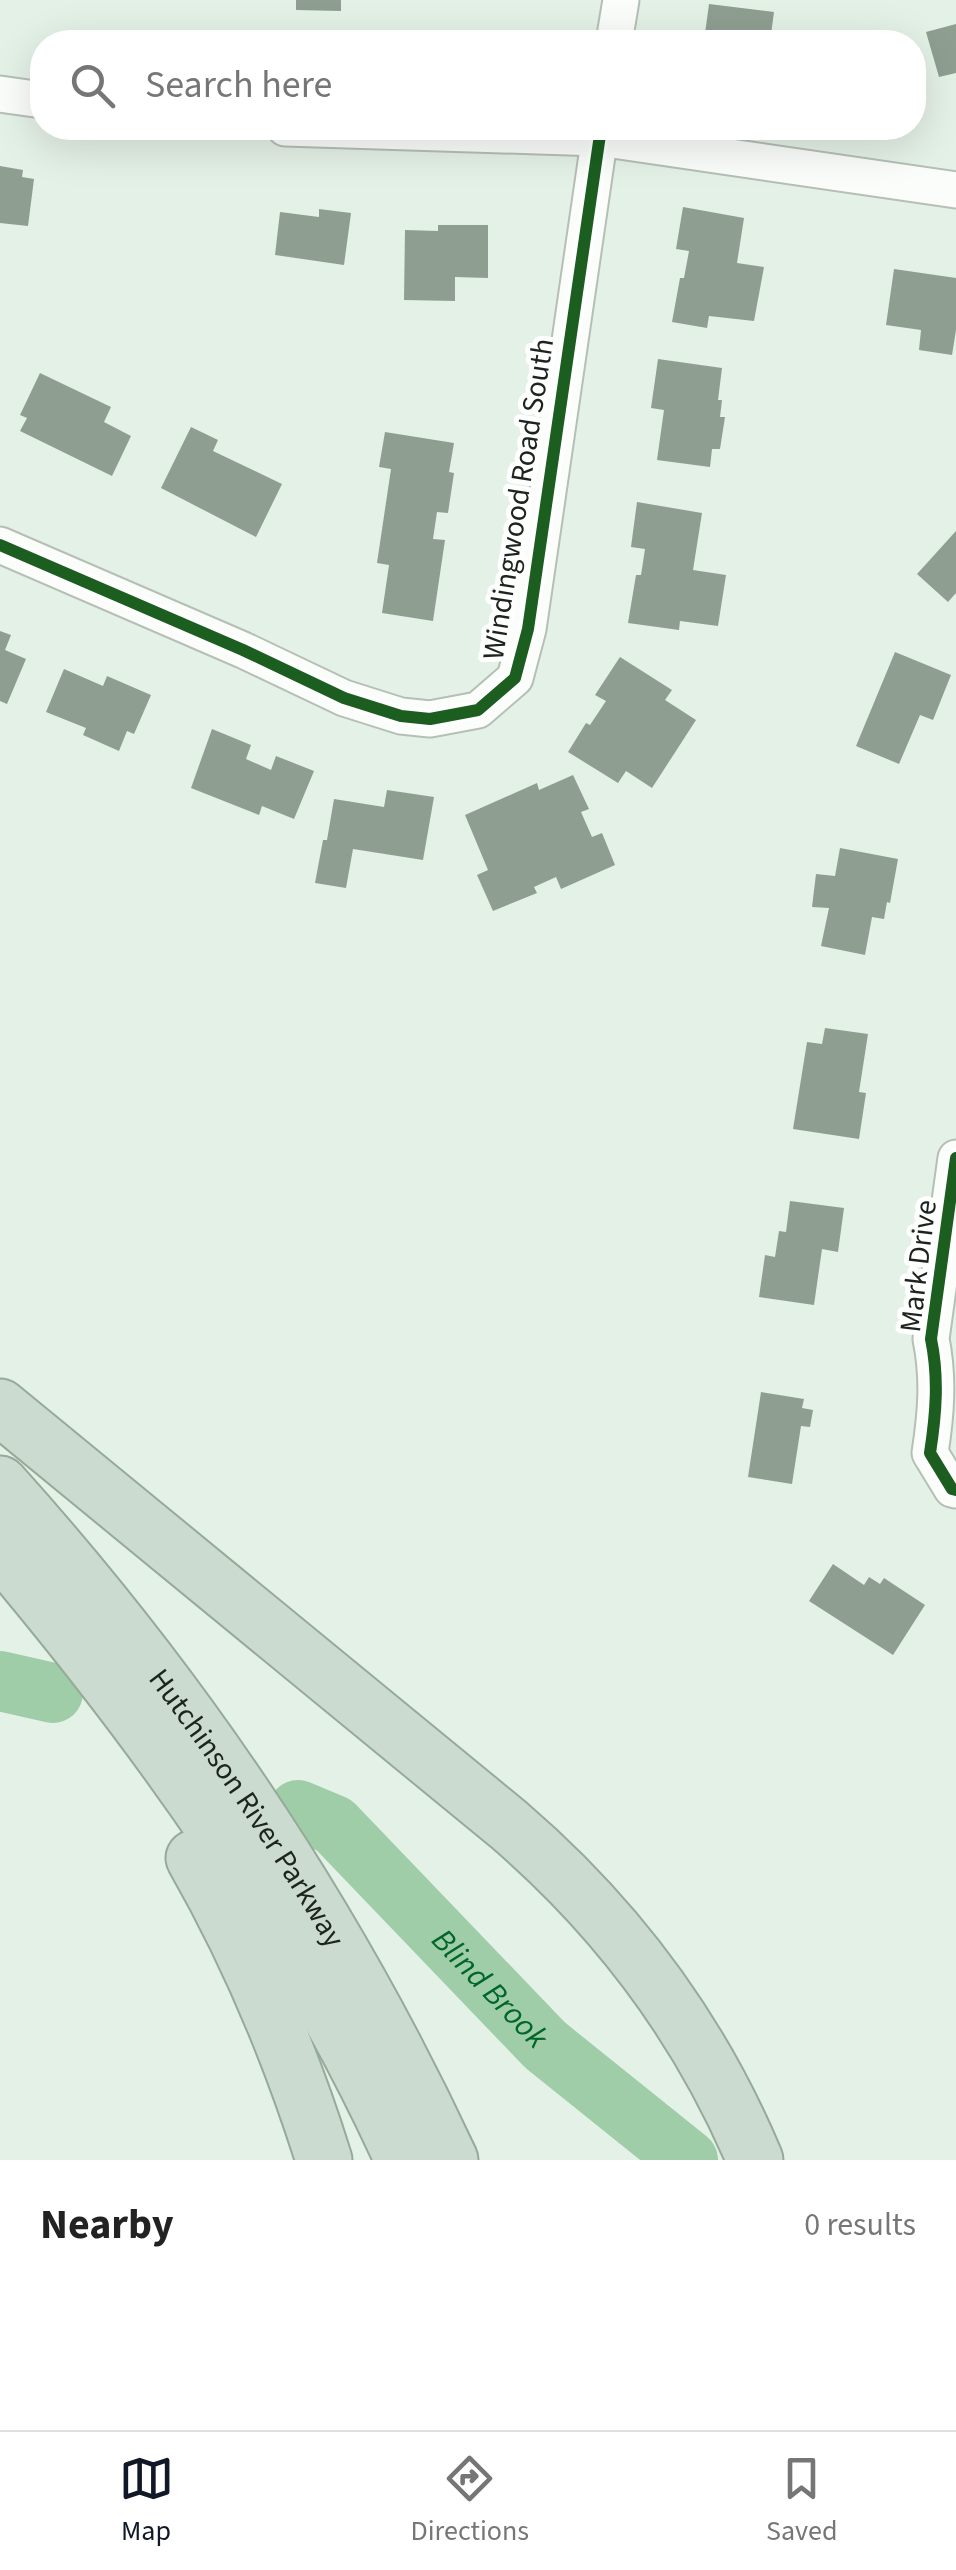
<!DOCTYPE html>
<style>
:root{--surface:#fff;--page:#f6f6f6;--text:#222;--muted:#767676;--line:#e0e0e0;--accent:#111827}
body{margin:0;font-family:"Source Sans 3",sans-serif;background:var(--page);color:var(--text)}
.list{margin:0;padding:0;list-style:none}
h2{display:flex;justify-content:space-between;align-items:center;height:130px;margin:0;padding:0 40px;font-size:42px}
h2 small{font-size:32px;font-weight:400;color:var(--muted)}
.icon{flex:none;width:55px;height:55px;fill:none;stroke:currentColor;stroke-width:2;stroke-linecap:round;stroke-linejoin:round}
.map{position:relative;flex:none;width:956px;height:2160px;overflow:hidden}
.search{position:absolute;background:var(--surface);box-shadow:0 10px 40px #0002;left:30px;right:30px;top:30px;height:110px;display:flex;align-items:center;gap:25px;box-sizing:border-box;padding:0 35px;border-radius:40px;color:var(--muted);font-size:38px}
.sheet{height:270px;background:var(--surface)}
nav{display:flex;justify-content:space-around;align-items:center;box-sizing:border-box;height:140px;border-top:2px solid var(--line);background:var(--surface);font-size:28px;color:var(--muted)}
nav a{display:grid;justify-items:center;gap:5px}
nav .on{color:var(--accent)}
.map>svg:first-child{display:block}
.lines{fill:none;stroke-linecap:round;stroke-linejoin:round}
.river{stroke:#9fcda7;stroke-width:60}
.building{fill:#8e9f91}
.street-casing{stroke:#b5bfb6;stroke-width:39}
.highway-casing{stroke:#95ab9a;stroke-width:59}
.street{stroke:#fbfdfb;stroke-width:35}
.highway{stroke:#cbdbcf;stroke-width:55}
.cycleway-casing{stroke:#fff;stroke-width:19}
.cycleway{stroke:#1b5e20;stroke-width:12}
.labels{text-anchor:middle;stroke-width:10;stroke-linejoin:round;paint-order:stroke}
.street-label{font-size:30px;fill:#1c241d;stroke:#fff}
.water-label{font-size:32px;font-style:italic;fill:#016629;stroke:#fff}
</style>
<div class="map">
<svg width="956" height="2160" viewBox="0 0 956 2160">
<rect width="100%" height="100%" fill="#e4f1e6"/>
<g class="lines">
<g class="river">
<polyline points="0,1681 53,1693"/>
<path id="s1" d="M298,1810L334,1825L545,2045L688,2160"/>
</g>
</g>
<g class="building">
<polygon points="296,0 341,0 341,11 296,10"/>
<polygon points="709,4 774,12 770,42 704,41"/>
<polygon points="956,24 956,73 939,77 926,32"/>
<polygon points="0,166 23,170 22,177 34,179 28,226 0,223"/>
<polygon points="683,207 744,218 737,263 764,267 754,321 709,316 707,328 672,322 680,278 684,278 689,251 676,249"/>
<polygon points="319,209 351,213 344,265 275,255 280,212 319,217"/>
<polygon points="438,225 488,225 488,278 455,277 455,301 404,300 405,230 438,231"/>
<polygon points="894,269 956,278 956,330 952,355 919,350 921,330 886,325"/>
<polygon points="658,359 722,368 718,400 722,400 720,417 725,417 720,449 712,449 710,467 657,460 664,410 651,408"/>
<polygon points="40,373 111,407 104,422 131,436 112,476 20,431 27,418 20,415"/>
<polygon points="191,427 218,440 213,451 282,484 256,537 161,488"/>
<polygon points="385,432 454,443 449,472 454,473 448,513 437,512 433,539 445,540 433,621 382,613 389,565 377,563 391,469 379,467"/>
<polygon points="637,502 702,513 693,570 726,575 718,626 680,621 679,630 628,623 636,575 641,575 645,549 631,547"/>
<polygon points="956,531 956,593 948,602 917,574"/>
<polygon points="0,631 11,635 5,650 26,659 7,704 0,701"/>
<polygon points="895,652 951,675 933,720 920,715 899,764 856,746"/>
<polygon points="620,657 672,690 665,700 696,720 652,788 626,771 618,783 568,752 586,723 590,725 606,701 595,695"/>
<polygon points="64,669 103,686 107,676 151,695 134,734 127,731 119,751 83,735 86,728 46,712"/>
<polygon points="212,729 251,745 246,759 271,770 276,756 314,771 294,819 262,806 259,815 191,788"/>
<polygon points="573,775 589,809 581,812 592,837 602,833 615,865 561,889 556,877 534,887 537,893 493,911 477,875 488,870 465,815 537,783 539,790"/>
<polygon points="387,790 434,797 423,860 353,849 346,888 315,883 323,840 327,840 334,799 384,807"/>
<polygon points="840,848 898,859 890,903 887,902 884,919 872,917 865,955 821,946 829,908 812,907 816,874 835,876"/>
<polygon points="825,1028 868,1034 859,1092 866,1093 859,1139 793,1129 807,1042 822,1044"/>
<polygon points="790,1201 844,1208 838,1252 822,1249 814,1305 759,1297 765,1255 775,1257 779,1231 786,1232"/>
<polygon points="761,1392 804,1399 802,1408 813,1410 810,1427 801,1426 792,1484 748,1477"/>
<polygon points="833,1564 864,1585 869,1577 880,1584 884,1578 925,1605 893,1655 809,1601"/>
</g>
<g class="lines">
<defs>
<g id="street">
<polyline points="614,42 621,0"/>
<polyline points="0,94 42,100"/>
<polyline points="285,128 599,138 956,190"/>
<polyline points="0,545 243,650 344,698 401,716 430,719 478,710 515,678 528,629 601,128"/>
<path d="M956,1158L931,1339C939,1378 936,1414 930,1453L952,1489L956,1490"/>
</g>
<g id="highway">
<path d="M0,1407L509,1825C616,1917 700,2029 755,2160"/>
<path id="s2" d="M0,1484C182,1686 335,1913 450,2160"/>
<path d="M0,1549C157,1735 302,1937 403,2160"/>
<path d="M194,1858C249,1954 291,2055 324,2160"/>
</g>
</defs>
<use href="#street" class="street-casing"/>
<use href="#highway" class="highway-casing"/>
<use href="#street" class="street"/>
<use href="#highway" class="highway"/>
<defs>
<g id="cycleway">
<polyline points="0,545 243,650 344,698 401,716 430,719 478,710 515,678 528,629 601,128"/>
<path d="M956,1158L931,1339C939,1378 936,1414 930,1453L952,1489L956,1490"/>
</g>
</defs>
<use href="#cycleway" class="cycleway-casing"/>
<use href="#cycleway" class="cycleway"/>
</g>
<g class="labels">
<g class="street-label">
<text transform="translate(518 499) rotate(-81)" y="10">Windingwood Road South</text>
<text transform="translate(918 1266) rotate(-83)" y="10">Mark Drive</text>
<text dy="10" stroke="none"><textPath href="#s2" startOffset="408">Hutchinson River Parkway</textPath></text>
</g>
<g class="water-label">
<text dy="11" stroke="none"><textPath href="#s1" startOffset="265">Blind Brook</textPath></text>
</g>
</g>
</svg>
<div class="search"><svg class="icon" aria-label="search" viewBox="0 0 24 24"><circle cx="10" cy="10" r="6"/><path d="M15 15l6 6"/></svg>Search here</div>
</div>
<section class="sheet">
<h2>Nearby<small>0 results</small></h2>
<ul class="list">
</ul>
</section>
<nav>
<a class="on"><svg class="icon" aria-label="map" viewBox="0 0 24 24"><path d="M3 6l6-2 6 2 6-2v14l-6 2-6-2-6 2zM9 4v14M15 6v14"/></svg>Map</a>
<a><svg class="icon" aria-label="directions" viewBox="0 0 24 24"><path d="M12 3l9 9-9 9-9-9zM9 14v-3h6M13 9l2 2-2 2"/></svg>Directions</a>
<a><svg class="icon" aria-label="saved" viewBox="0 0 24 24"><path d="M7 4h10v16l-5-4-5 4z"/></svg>Saved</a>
</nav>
